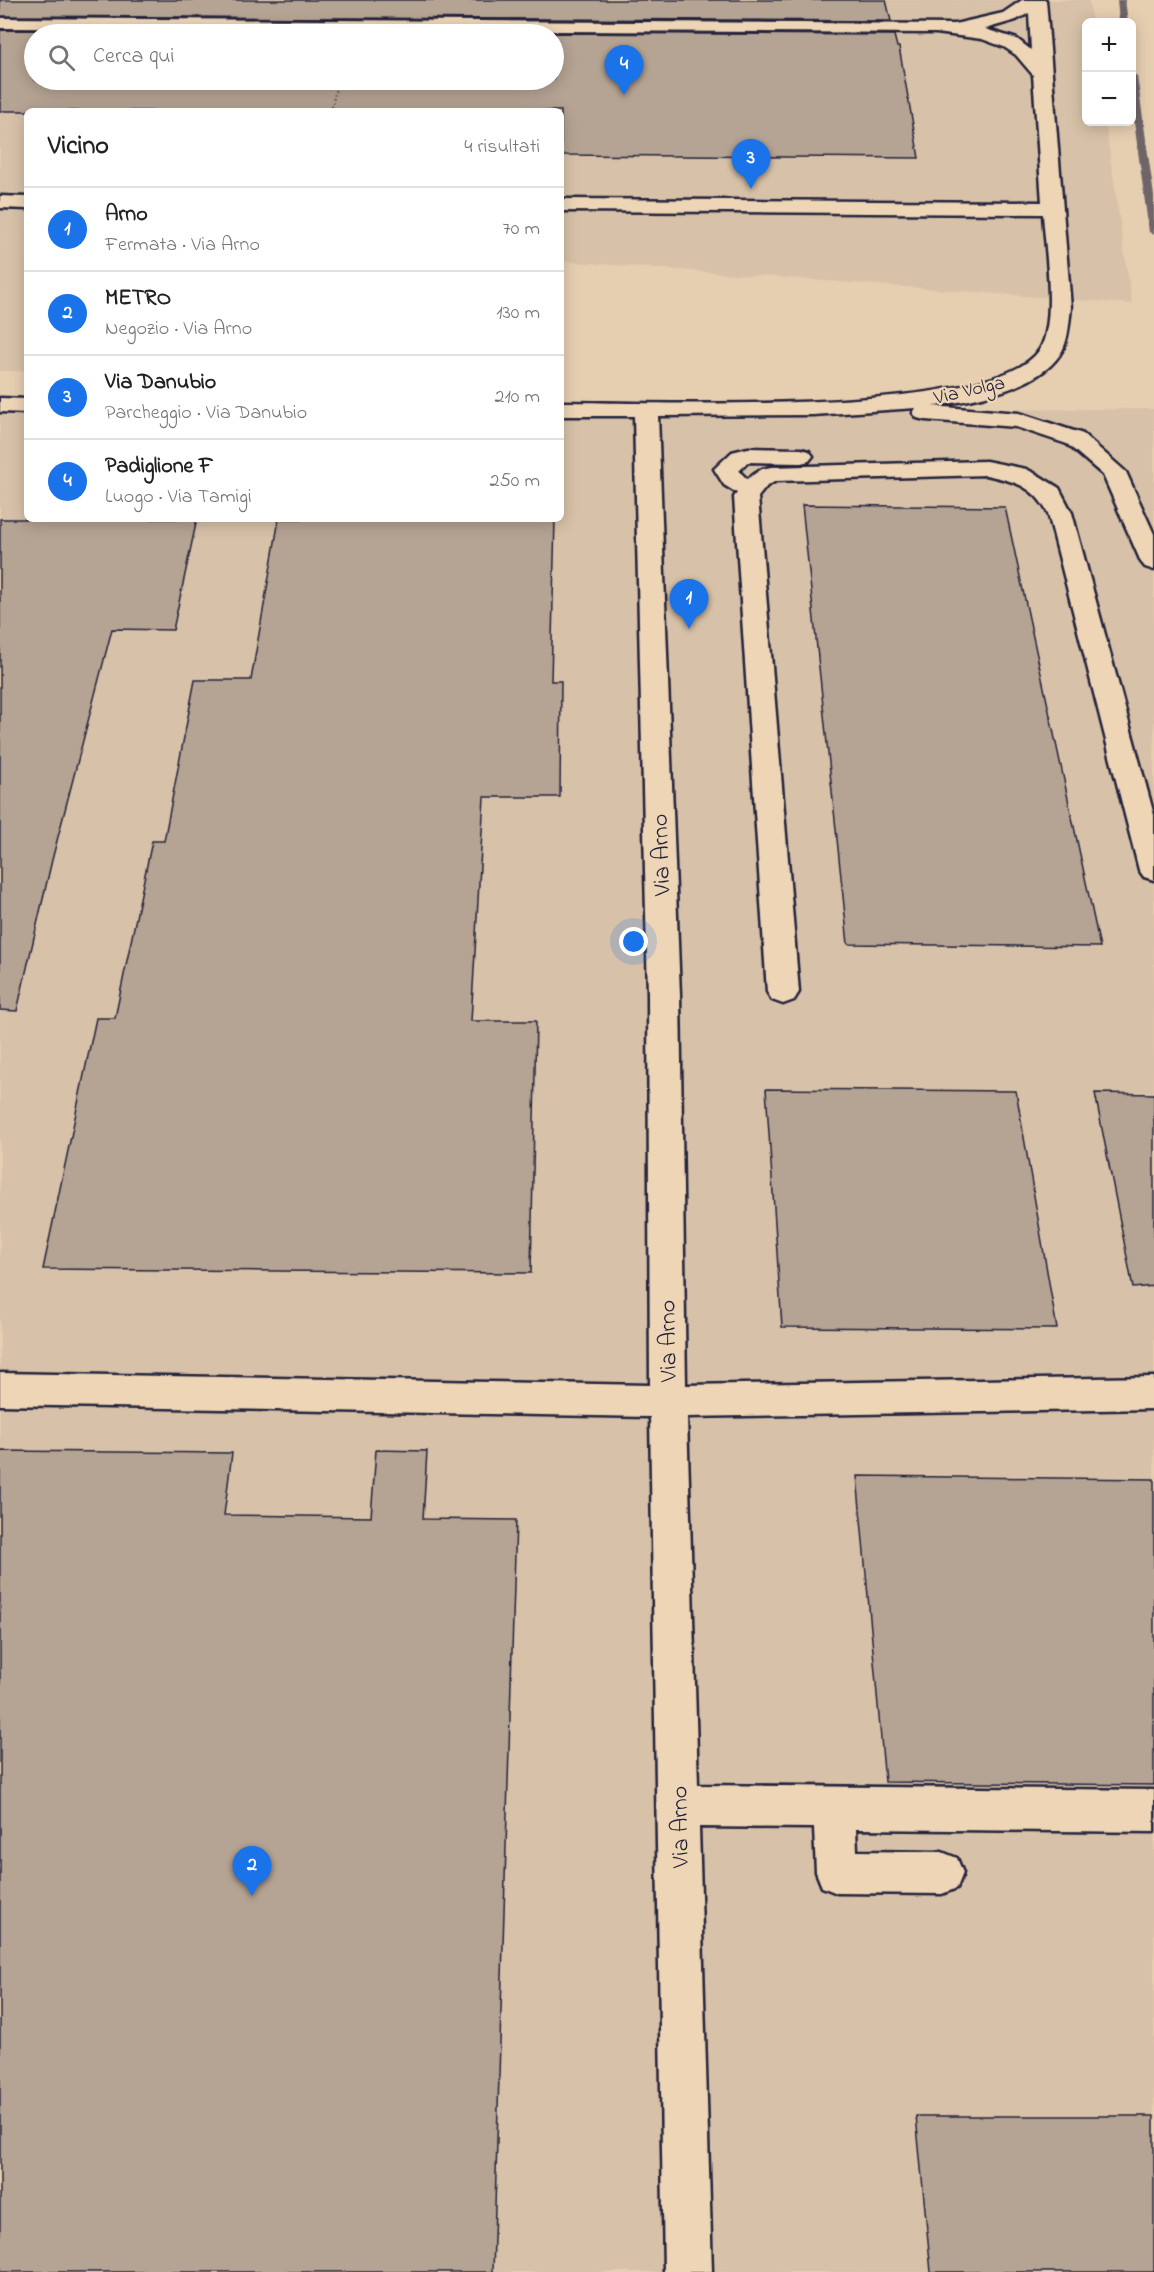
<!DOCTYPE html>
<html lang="it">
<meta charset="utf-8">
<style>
:root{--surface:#fff;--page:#f6f6f6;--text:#202124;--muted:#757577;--line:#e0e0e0;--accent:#1a73e8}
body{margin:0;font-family:"Indie Flower",sans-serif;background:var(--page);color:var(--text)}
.controls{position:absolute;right:18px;top:18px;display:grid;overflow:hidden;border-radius:9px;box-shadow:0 3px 15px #0003}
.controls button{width:54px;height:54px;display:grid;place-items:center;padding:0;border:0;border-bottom:2px solid var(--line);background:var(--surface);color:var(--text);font:30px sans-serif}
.you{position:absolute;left:634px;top:942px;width:21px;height:21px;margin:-15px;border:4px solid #fff;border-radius:50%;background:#1a73e8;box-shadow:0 0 0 9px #1a73e833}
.badge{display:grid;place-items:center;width:39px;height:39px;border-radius:50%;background:var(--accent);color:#fff;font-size:20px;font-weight:700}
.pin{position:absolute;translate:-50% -50px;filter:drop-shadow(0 2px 3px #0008)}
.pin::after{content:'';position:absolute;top:32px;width:21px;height:18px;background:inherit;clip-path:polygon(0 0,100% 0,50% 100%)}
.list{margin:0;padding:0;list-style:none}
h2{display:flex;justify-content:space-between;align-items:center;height:78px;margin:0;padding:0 24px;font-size:26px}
h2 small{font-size:20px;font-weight:400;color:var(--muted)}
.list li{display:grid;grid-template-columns:39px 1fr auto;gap:18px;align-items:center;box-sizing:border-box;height:84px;padding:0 24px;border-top:2px solid var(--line)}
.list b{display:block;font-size:22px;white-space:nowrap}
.list p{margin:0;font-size:20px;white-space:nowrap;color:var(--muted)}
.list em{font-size:20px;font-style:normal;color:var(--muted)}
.icon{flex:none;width:33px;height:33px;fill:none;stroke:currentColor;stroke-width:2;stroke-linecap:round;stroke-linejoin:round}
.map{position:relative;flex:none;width:1154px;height:2272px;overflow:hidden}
.search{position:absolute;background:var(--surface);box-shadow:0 3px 15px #0003;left:24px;top:24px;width:540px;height:66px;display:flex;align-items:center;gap:15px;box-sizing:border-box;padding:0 21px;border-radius:33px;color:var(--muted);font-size:22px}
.panel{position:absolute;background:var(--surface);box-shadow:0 3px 15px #0003;left:24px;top:108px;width:540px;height:414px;border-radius:9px}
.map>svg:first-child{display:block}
.built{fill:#d7c1a8;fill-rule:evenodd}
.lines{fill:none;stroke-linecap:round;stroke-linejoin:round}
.stream{fill:#6e6569;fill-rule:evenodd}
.building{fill:#b5a393;stroke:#22223b;stroke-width:1.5;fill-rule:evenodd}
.minor-casing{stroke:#22223b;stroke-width:5}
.path{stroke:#22223b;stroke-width:2;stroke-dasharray:1 3;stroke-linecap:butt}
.minor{fill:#eed5b6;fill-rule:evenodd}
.labels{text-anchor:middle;stroke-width:4.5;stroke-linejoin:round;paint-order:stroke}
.far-street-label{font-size:20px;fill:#22223b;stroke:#eed5b6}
.street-label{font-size:24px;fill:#22223b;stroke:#eed5b6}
</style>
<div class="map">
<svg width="1154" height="2272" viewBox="0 0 1154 2272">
<rect width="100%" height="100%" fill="#e6ceb1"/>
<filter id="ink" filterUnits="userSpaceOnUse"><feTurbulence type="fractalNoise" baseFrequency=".0167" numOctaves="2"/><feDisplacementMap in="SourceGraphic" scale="12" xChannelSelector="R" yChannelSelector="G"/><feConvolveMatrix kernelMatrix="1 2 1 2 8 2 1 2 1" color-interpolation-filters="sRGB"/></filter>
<g filter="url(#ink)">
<g class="built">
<path d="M0,0H1089L1092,22H1086V122H1105L1132,304L561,261V111H27V371H0ZM34,34H554V80H34Z"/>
<polygon points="0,407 27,408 27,519 561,519 561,411 1154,409 1154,2272 0,2272"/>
</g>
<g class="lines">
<g class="stream">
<polygon points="1117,0 1125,0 1128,22 1119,22"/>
<polygon points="1132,73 1137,76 1154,196 1154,235 1149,232 1132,107"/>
</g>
</g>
<g class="building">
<polygon points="0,0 886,0 891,21 0,16"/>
<path d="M0,30L894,35L897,47H899L919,158L561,155V111H0ZM34,34H554V80H34Z"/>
<polygon points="802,505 1005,507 1100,947 848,944"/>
<polygon points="0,519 197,519 173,630 112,629 52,860 17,1011 0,1010"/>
<polygon points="279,519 555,519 551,681 561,681 560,797 484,797 471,1021 536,1021 531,1273 43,1269 96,1018 115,1018 152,841 164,841 195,680 251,680"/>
<polygon points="766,1089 1016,1091 1057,1329 782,1327"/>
<polygon points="1095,1093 1154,1094 1154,1286 1133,1288"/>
<polygon points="376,1450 427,1451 423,1519 516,1520 493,2272 0,2272 0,1451 232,1453 224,1515 371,1517"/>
<polygon points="857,1476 1154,1479 1154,1785 885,1782"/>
<polygon points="916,2116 1154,2116 1154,2272 931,2272"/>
</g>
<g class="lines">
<defs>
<g id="minor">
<path d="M1022,0H1046L1071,308C1069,321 1069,336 1063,349C1044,388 971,401 932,406L1019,413L1083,434L1126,472L1154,534V570L1145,567L1141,562L1103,475L1067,444L1016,427L925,420L917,418L913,413L916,408L813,415L658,416L680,995L686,1385L1154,1377V1409L687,1417L698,1785L1154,1790V1832L856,1829L857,1851L942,1852L957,1858L963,1873L957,1888L942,1894L837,1893L822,1887L816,1872L814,1828L699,1827L712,2272H664L650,1417L0,1405V1373L650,1385L648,995L634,416H561V402C643,402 999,418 1040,349C1057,320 1045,248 1043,214L561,211V199L1042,202L1033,75L1016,55L1004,47L982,39L936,33L0,28V18L955,24L1003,13ZM1029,13L1031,50L1017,39L985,29L1016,20Z"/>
<polygon points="0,196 27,197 27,209 0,208"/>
<polygon points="0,398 27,399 27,413 0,412"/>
<path d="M748,448L801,449L809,451L813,456L809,461L801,463L748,462L739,471L747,479L762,469L771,467L986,461L1026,469L1038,475L1059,488L1072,513L1154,815V880L1144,877L1139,870L1048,513C1034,486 1014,481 986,475L776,481L767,486L758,497L799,992L794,1000L783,1004L772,1000L767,992L734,497L737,493L724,485L714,469L732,452Z"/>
</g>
</defs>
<use href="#minor" class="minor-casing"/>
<polyline class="path" points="331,111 338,80"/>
<use href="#minor" class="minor"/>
</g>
</g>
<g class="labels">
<g class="far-street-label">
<text transform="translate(969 389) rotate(-13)" y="7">Via Volga</text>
</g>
<g class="street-label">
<text transform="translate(660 855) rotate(-92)" y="8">Via Arno</text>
<text transform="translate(667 1341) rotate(-91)" y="8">Via Arno</text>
<text transform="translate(679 1827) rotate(-91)" y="8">Via Arno</text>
</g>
</g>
</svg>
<div class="controls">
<button>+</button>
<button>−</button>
</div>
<div class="you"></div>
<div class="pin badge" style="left:689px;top:629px">1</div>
<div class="pin badge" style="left:252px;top:1896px">2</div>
<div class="pin badge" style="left:751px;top:189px">3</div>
<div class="pin badge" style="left:624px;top:95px">4</div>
<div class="search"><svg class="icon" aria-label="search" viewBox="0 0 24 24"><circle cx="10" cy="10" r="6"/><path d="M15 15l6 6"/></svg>Cerca qui</div>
<section class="panel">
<h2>Vicino<small>4 risultati</small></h2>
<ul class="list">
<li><span class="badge">1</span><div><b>Arno</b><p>Fermata · Via Arno</p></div><em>70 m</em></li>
<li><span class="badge">2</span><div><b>METRO</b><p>Negozio · Via Arno</p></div><em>130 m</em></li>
<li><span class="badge">3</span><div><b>Via Danubio</b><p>Parcheggio · Via Danubio</p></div><em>210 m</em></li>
<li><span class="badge">4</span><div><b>Padiglione F</b><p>Luogo · Via Tamigi</p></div><em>250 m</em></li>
</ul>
</section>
</div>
